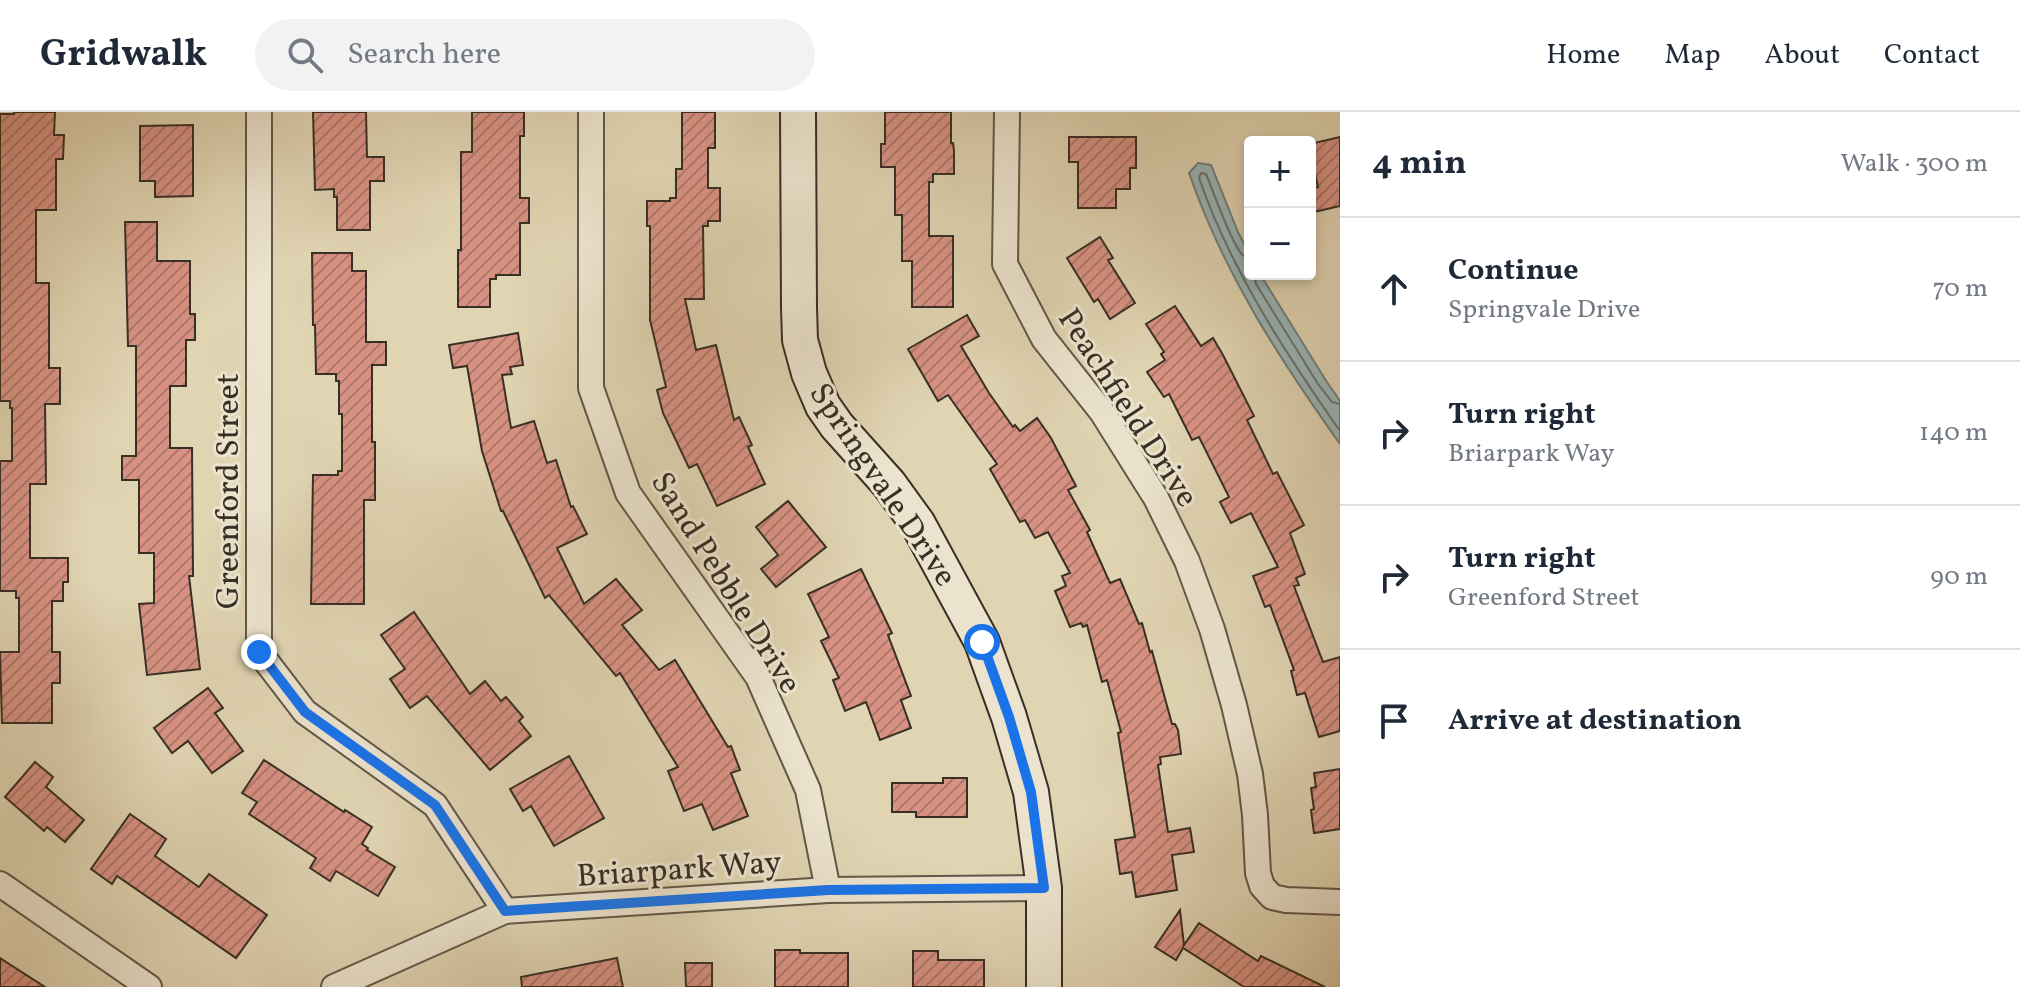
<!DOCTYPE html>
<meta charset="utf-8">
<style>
:root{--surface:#fff;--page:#f2f2f3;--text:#1f2937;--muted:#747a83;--line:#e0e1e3}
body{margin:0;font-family:Vollkorn,serif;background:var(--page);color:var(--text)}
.controls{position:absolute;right:24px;top:24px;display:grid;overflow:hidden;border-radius:8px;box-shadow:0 4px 12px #0003}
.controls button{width:72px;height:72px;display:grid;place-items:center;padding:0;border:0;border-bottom:2px solid var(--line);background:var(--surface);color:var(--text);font:40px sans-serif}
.stop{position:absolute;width:24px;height:24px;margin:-18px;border:6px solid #1a73e8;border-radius:50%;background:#fff}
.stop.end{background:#1a73e8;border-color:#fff;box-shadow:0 2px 8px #0008}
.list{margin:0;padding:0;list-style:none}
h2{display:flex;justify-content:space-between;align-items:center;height:104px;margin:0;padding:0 32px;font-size:34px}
h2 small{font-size:26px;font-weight:400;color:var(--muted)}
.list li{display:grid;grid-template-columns:52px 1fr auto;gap:24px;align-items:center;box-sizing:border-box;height:144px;padding:0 32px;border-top:2px solid var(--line)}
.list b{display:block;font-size:30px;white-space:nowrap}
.list p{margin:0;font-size:26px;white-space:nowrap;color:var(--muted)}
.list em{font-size:26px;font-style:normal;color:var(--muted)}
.icon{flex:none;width:44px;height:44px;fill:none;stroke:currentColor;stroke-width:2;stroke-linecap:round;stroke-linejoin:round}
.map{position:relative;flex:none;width:1340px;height:875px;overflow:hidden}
header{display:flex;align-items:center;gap:48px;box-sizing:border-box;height:112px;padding:0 40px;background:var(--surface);border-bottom:2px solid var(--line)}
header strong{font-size:38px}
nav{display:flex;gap:44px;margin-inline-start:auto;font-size:28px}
.search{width:560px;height:72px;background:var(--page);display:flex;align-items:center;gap:20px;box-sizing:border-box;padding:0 28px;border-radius:44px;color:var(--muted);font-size:30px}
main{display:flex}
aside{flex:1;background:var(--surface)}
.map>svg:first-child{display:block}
.water{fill:#99b5b7;stroke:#727f7d;stroke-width:2}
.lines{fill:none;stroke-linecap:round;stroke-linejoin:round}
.shore{stroke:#68726e;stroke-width:2}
.building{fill:url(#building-hatch);stroke:#382f25;stroke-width:2}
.street-casing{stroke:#625848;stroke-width:28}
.secondary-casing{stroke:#382f25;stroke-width:38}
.street{stroke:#ebe3cd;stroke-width:24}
.secondary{stroke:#ebe3cd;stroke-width:34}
.route{stroke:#1a73e8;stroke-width:10}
.labels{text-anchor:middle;stroke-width:6;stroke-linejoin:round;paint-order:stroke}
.street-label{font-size:32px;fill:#382f25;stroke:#ebe3cd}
</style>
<header>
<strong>Gridwalk</strong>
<div class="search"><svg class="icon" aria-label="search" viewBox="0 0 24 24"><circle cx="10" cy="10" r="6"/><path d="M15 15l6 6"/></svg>Search here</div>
<nav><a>Home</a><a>Map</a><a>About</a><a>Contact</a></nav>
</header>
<main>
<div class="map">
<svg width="1340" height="875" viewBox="0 0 1340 875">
<defs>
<pattern id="building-hatch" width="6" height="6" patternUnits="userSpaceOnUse" patternTransform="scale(2)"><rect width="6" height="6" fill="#d89283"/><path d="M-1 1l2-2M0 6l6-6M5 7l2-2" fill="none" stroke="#b0786b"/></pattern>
</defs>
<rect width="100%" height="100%" fill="#e0d4b2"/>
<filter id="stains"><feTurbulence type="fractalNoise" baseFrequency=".0025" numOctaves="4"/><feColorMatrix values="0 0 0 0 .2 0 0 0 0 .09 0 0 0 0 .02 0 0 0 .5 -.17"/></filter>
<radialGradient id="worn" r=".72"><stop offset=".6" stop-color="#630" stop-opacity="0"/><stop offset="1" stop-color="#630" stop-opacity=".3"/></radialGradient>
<path class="water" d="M1198,51L1211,53L1238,120L1250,143V162H1260L1325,267L1340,289V332C1279,246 1224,162 1189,61Z"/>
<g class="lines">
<g class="shore">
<path d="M1250,145C1248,145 1246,145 1244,144C1234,139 1212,76 1206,62L1201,61L1199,66C1231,158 1284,239 1340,319"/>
<polyline points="1254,162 1256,172 1318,272 1332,290 1340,292"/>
</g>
</g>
<g class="building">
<polygon points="14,0 55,0 54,23 64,23 63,47 56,47 56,98 36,98 36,171 49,171 49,256 60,256 60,292 45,292 46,372 30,372 30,446 68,446 68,470 63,470 63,489 52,489 52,540 60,540 60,571 52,571 52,611 2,611 0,540 19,540 19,486 16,486 16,479 0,479 0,349 12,349 12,296 10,296 10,289 0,289 0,2 14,2"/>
<polygon points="313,0 366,0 367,45 384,45 384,69 370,69 370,118 337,118 337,85 334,85 334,77 315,78"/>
<polygon points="472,0 524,0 524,24 520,24 520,86 529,86 529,111 520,111 520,163 496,163 496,167 490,167 490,195 458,195 458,138 461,138 461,40 472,40"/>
<polygon points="682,0 715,0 715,36 708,36 708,76 720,76 720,109 708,109 708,114 703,114 704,187 685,187 696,238 716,233 734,308 739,305 752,333 748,335 765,372 717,394 697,352 689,356 663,301 657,278 666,275 650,208 650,114 647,114 647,89 670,89 670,86 676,86 676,57 682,57"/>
<polygon points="885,0 951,0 951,31 953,31 954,39 954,62 933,62 933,70 929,70 929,124 953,124 953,195 912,195 912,149 902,149 902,103 895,103 895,55 881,55 881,32 885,32"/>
<polygon points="193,13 193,84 155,85 155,69 140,69 140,14"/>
<polygon points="1069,25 1136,25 1136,56 1130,56 1130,77 1116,77 1116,96 1078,96 1078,50 1069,50"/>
<polygon points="1340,25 1340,94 1310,101 1310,77 1318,75 1310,41 1310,32"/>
<polygon points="125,110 157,110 157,149 190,149 190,202 195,202 195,228 186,228 186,274 170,274 170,336 192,336 193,464 189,464 200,557 147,563 139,492 154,491 154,441 139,441 139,368 122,368 122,344 136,344 136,234 128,234"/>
<polygon points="1100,125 1113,146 1108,148 1135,191 1110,207 1098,187 1094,190 1067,146"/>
<polygon points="312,141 352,141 352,159 366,159 366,230 386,230 386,253 372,253 372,330 375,330 375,388 364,388 364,492 311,492 313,363 338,363 338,359 342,359 342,302 339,302 339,269 336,269 336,262 316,262 315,213 313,213"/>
<polygon points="1175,194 1201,234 1213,226 1223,243 1254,304 1247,308 1273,362 1277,360 1304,413 1290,421 1305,462 1296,466 1299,473 1294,474 1323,550 1340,545 1340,619 1319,625 1305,581 1297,583 1291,559 1294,558 1270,493 1265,495 1253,464 1278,455 1251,401 1231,411 1220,390 1229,385 1199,325 1192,328 1169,282 1164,285 1147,260 1165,248 1161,242 1164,240 1146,212"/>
<polygon points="967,203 979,224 961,234 989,281 1013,315 1015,313 1020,319 1037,306 1051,326 1076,374 1068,378 1090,418 1087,420 1110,471 1120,467 1139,512 1142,511 1150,540 1152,539 1172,612 1175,612 1178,618 1181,642 1160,645 1161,652 1158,653 1168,720 1190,716 1194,740 1172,743 1177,778 1136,785 1132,760 1120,762 1115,728 1135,725 1118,621 1121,620 1107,568 1102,570 1087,513 1083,515 1081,511 1070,515 1055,479 1066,474 1062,464 1070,461 1048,420 1035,426 1025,408 1020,410 990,357 997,352 948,283 938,289 908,237"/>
<polygon points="518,221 523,253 510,255 512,262 502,263 511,316 534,309 547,351 556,348 571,395 573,394 587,422 557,436 584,492 616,467 642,498 622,513 659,558 675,548 728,635 731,634 740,658 731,661 748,704 713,718 702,692 684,699 668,659 678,655 620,561 616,564 549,483 545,486 503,399 501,399 482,339 467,254 453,256 449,233"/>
<polygon points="788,389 826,435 776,475 761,457 778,443 756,415"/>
<polygon points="861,457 892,521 888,523 911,584 901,588 911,616 880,628 866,590 845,599 833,568 839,566 821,529 829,525 808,482"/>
<polygon points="414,500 470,582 485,569 501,589 506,585 523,605 519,609 531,624 490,658 427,584 410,596 390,567 405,557 381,523"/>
<polygon points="208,576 223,596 215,601 243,639 212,661 188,629 172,641 154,616"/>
<polygon points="569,644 604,706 554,734 531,694 523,699 510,677"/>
<polygon points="264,648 344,700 345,698 372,715 362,732 368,736 367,738 395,755 378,784 336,759 330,769 310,756 316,746 249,702 257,690 242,681"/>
<polygon points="35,650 53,665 46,675 84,708 65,730 47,715 44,719 5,685"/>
<polygon points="1340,657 1340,717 1314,721 1311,698 1314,697 1311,676 1316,675 1314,661"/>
<polygon points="943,666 967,666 967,705 916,705 916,700 892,700 892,671 943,671"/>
<polygon points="130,702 166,727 155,744 199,775 209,762 267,803 236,846 117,764 112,772 91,757"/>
<polygon points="1180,798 1184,833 1199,811 1258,849 1261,844 1325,875 1244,875 1183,836 1176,848 1155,835"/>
<polygon points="775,838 800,838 800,841 848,841 848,875 775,875"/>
<polygon points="913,839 938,839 938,848 984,848 984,875 913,875"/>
<polygon points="0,846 45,875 0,875"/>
<polygon points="617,846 623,875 522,875 521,865"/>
<polygon points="685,851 712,851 712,875 686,875"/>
</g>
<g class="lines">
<defs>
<g id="street">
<polyline points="259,0 259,540 305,600 435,693 505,799"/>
<polyline points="591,0 591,276 628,381 758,565 808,678 828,778"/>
<polyline points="1007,0 1005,152 1044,227 1102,300 1156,386 1187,449 1212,517 1234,593 1250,662 1255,703 1258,761 1262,774 1272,785 1286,788 1340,790"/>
<polyline points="0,772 149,875"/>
<polyline points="334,875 505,799 828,778 1044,776"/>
</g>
<polyline id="secondary" points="798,0 799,196 800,228 809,261 823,294 837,314 889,372 918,412 982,530 1009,605 1031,680 1044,776 1044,875"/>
</defs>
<use href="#street" class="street-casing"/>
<use href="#secondary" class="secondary-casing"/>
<use href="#street" class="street"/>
<use href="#secondary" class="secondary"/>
</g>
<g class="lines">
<polyline class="route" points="259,540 305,600 435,693 505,799 828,778 1044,776 1031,680 1009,605 982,530"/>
</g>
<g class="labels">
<g class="street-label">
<text transform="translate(1129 295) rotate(57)" y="11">Peachfield Drive</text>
<text transform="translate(884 372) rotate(56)" y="11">Springvale Drive</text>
<text transform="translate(227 379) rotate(-90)" y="11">Greenford Street</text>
<text transform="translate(727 470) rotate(58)" y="11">Sand Pebble Drive</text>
<text transform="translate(679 756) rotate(-4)" y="11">Briarpark Way</text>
</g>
</g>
<rect width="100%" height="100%" filter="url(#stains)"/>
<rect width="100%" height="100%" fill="url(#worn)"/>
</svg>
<div class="controls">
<button>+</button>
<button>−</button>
</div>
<div class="stop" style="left:982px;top:530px"></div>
<div class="stop end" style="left:259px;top:540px"></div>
</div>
<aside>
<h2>4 min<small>Walk · 300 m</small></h2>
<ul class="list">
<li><svg class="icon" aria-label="ahead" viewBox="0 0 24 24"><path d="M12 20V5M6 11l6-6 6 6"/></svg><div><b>Continue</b><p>Springvale Drive</p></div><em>70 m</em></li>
<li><svg class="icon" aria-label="right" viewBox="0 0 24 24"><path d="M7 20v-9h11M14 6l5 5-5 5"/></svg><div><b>Turn right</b><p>Briarpark Way</p></div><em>140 m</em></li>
<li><svg class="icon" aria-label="right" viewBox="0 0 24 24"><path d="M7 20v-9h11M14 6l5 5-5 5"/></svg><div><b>Turn right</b><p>Greenford Street</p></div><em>90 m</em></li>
<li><svg class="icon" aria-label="arrive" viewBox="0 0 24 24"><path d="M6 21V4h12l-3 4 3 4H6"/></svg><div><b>Arrive at destination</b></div></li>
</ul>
</aside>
</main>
